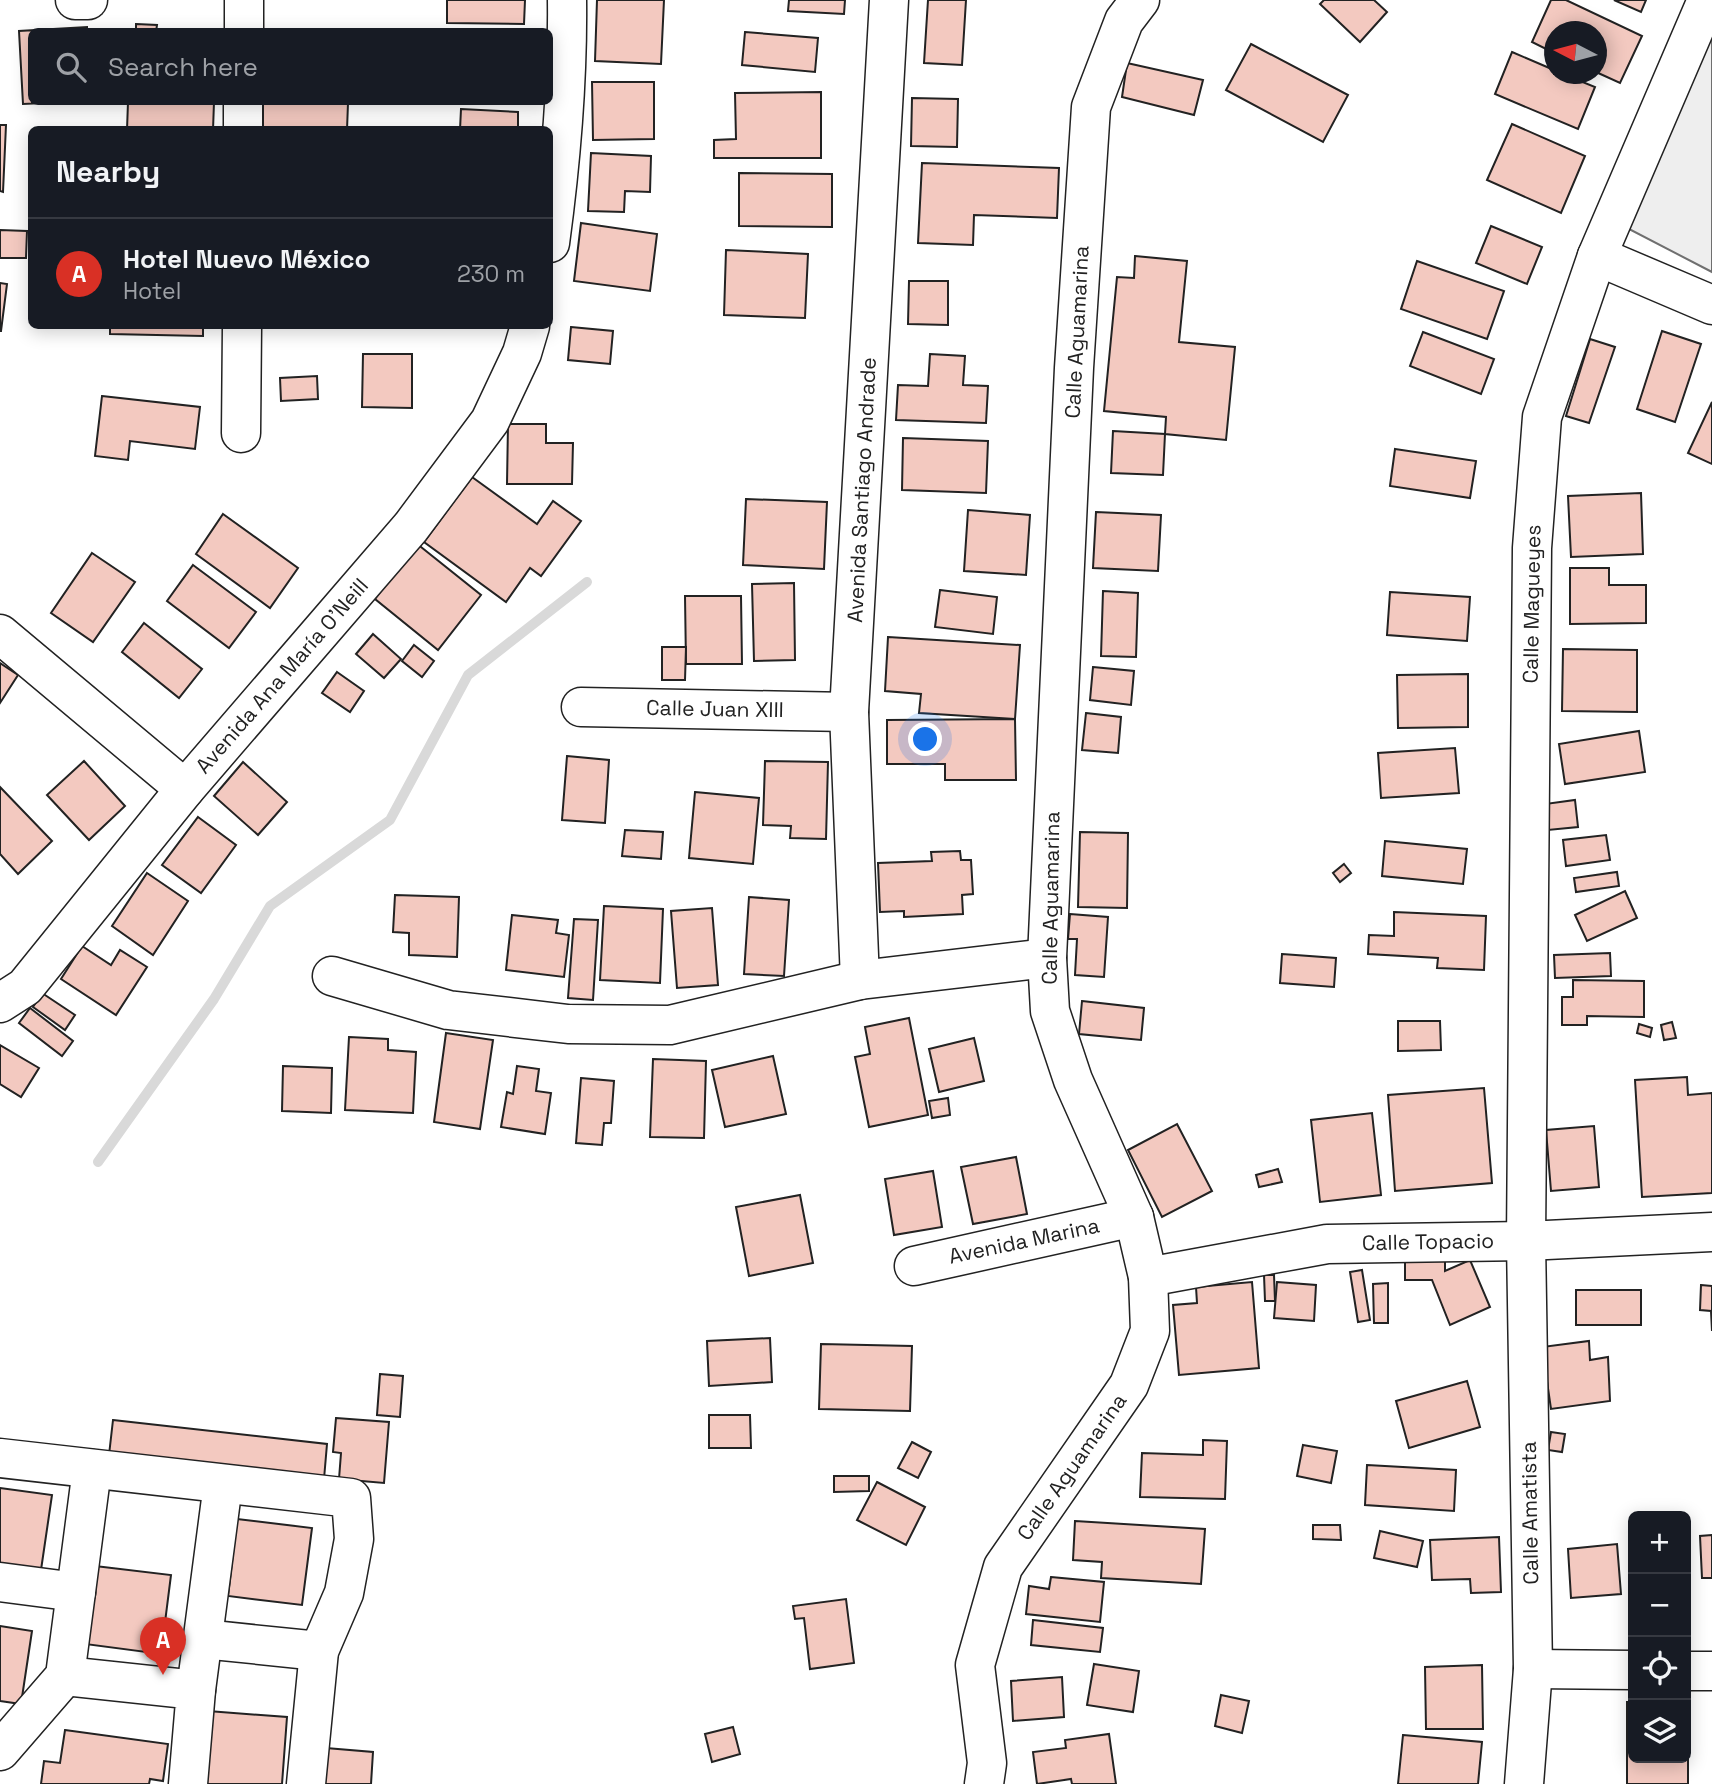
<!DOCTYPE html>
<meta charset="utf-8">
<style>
:root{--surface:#171b24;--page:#242831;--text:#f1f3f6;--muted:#9ea1a6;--line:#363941;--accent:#d93025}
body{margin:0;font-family:"Space Grotesk",sans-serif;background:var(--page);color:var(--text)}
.controls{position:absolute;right:21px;bottom:21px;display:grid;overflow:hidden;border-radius:10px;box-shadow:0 4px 18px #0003}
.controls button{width:63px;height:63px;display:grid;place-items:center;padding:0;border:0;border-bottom:2px solid var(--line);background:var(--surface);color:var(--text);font:35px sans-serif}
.compass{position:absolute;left:1544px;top:21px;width:63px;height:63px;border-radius:50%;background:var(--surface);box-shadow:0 4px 18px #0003;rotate:276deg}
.you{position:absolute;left:926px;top:740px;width:24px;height:24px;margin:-18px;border:5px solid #fff;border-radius:50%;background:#1a73e8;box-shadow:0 0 0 10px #1a73e833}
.badge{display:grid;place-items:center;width:46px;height:46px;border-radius:50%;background:var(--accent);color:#fff;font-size:23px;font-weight:700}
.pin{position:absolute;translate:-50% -58px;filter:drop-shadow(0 2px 4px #0008)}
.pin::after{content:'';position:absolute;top:37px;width:24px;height:21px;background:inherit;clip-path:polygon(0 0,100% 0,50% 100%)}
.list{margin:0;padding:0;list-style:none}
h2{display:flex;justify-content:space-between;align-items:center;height:91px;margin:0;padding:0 28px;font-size:30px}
h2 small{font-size:23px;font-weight:400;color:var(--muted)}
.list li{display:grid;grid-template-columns:46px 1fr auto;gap:21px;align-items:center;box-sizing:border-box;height:112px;padding:0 28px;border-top:2px solid var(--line)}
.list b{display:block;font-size:26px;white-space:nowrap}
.list p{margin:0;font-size:23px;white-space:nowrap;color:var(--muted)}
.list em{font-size:23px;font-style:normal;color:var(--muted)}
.icon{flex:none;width:38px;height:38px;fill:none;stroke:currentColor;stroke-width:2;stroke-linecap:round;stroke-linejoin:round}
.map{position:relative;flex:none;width:1712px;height:1784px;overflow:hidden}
.search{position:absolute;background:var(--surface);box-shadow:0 4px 18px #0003;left:28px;top:28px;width:525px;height:77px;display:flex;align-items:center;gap:18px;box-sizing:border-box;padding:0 24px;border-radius:10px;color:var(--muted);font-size:26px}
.panel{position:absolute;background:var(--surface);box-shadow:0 4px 18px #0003;left:28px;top:126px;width:525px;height:203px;border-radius:10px}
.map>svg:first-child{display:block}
.green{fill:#eee;stroke:#6f6f6f;stroke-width:2}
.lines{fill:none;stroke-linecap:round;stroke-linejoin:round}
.stream{stroke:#d9d9d9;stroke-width:10}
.building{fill:#f3c9c0;stroke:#222;stroke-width:2}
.minor-casing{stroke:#222;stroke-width:41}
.minor{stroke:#fff;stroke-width:38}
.labels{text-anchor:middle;stroke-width:5;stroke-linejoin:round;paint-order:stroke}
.street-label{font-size:21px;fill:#222;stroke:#fff}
</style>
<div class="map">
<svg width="1712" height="1784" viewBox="0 0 1712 1784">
<rect width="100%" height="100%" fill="#fff"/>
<polygon class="green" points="1712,33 1712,272 1629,229"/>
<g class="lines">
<polyline class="stream" points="98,1162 214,999 270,906 390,820 468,675 587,582"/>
</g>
<g class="building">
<polygon points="447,0 525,0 524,24 447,23"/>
<polygon points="597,0 664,0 661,64 595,61"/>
<polygon points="789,0 845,0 844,14 788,11"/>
<polygon points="928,0 966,0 962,65 924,63"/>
<polygon points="1324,0 1374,0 1387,12 1360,42 1320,4"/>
<polygon points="1551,0 1566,0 1642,36 1620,83 1596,72 1596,32 1554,32 1554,53 1532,42"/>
<polygon points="1614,0 1646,0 1641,12"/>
<polygon points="136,24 157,25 156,32 136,32"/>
<polygon points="87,27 87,32 32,32 32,102 67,102 23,104 19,31"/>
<polygon points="745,32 818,38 815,72 742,65"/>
<polygon points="1251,44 1348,95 1323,142 1226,90"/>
<polygon points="1512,52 1554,70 1554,74 1563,74 1595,87 1578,129 1495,94"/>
<polygon points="1127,63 1203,80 1194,115 1122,97"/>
<polygon points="592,82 654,82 654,139 593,140"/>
<polygon points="821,92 821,158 714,158 714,140 736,139 735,93"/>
<polygon points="912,98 958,99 957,147 911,146"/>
<polygon points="128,102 214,102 213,130 127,130"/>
<polygon points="263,102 348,103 347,130 263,130"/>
<polygon points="461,109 518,112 518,130 460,130"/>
<polygon points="1512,124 1585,156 1561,213 1487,180"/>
<polygon points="0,125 6,125 3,192 0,191"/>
<polygon points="591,153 651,156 650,192 625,191 624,212 588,211"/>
<polygon points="922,163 1059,168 1057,218 974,215 973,245 918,243"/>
<polygon points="739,173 832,174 832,227 739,226"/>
<polygon points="581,223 657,234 650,291 574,281"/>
<polygon points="1491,226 1542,247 1527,284 1476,263"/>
<polygon points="0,230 27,231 26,258 0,258"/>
<polygon points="726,250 808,254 805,318 724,315"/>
<polygon points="1135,256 1187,261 1179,342 1235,347 1226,440 1165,434 1166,417 1104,411 1117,277 1134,278"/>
<polygon points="1417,261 1504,291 1487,339 1401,309"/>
<polygon points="909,281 948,281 948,325 908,324"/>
<polygon points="0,283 7,284 1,331 0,331"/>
<polygon points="110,326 203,326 203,336 110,334"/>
<polygon points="571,327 613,331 610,364 568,360"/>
<polygon points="1662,331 1701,344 1675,422 1637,409"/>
<polygon points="1423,332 1494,359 1481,394 1410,366"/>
<polygon points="1590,339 1615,347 1589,423 1566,416"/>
<polygon points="363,354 412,354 412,408 362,407"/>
<polygon points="930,354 965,356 963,385 988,386 986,423 896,420 898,385 928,386"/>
<polygon points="317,376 318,399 281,401 280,378"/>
<polygon points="102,396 200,407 195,449 130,441 128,460 95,456"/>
<polygon points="1712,402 1712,464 1688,453"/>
<polygon points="508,424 546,424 546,443 573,443 572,484 507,484"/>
<polygon points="1113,431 1165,434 1163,475 1111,473"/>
<polygon points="903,438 988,441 986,493 902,490"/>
<polygon points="1395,449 1476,461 1470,498 1390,486"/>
<polygon points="472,477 537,524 553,501 581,521 541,576 530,568 506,602 424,542"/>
<polygon points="1641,493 1643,554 1571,557 1568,496"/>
<polygon points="746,499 827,502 824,569 743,565"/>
<polygon points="968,510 1030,515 1026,575 964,571"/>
<polygon points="1096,512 1161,515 1158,571 1093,568"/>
<polygon points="223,514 298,568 270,608 196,554"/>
<polygon points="416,543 481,595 438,650 375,599"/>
<polygon points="92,553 135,582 93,642 51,613"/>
<polygon points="193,565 256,612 229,648 167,601"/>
<polygon points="1570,568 1609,568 1609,585 1646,585 1646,623 1570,624"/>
<polygon points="794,583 795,660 754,661 752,584"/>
<polygon points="940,590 997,597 993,634 935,627"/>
<polygon points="1103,591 1138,593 1136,657 1101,656"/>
<polygon points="1390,592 1470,597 1467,641 1387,635"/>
<polygon points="685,596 741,596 742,664 686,664"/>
<polygon points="144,623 202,669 179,698 122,652"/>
<polygon points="373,634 401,659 384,678 356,654"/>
<polygon points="888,637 1020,645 1015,719 919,713 921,694 885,691"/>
<polygon points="414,645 434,661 422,677 402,661"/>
<polygon points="662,647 686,647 685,680 662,680"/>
<polygon points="1563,649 1637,650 1637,712 1562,711"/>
<polygon points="0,663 18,675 0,703"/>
<polygon points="1093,667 1134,671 1131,705 1090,700"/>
<polygon points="337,672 364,691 350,712 322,693"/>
<polygon points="1468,674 1468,727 1398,728 1397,675"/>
<polygon points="1086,713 1121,717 1118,753 1082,750"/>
<polygon points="1015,719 1016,780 945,780 945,764 887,764 887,720"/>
<polygon points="1639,731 1645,772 1565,784 1559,744"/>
<polygon points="1455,748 1459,793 1381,798 1378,753"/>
<polygon points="567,756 609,760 605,823 562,820"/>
<polygon points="84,761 125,806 89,840 47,795"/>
<polygon points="765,761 828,762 826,839 790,838 791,826 763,825"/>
<polygon points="243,762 287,802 258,835 214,796"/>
<polygon points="0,787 52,841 18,874 0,854"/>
<polygon points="695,792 759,798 753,864 689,858"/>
<polygon points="1575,800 1578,827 1548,830 1545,804"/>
<polygon points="198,817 236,845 201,893 162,865"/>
<polygon points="625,830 663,832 661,859 622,856"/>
<polygon points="1080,832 1128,833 1127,908 1078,907"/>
<polygon points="1606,835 1610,860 1566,866 1563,840"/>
<polygon points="1385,841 1467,849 1463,884 1382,876"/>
<polygon points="960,851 961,860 971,860 973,894 962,895 963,914 904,917 904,911 880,912 878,863 932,861 931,852"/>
<polygon points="1344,864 1351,873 1340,882 1333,873"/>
<polygon points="1617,872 1619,886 1576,892 1574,878"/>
<polygon points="147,873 188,901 153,955 112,926"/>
<polygon points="1625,891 1637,918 1587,941 1575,915"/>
<polygon points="395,895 459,897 457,957 409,955 409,933 393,932"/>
<polygon points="749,897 789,900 784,976 744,974"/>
<polygon points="604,906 663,909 660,983 600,980"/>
<polygon points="712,908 718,985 677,988 671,911"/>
<polygon points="1394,912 1486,916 1484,970 1437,968 1438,958 1368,954 1369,935 1394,936"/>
<polygon points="1070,914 1108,917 1104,977 1075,975 1077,939 1068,939"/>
<polygon points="512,915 558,920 556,933 569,935 564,977 506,970"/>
<polygon points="574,919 598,920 593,1000 568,998"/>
<polygon points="82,946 111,965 120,950 147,967 116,1015 61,979"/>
<polygon points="1610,953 1611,976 1555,978 1554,955"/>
<polygon points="1282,954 1336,958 1334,987 1280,983"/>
<polygon points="1573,980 1644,981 1644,1017 1587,1016 1587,1025 1562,1025 1562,997 1573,997"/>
<polygon points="42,993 75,1015 65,1030 33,1007"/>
<polygon points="1082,1001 1144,1008 1141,1040 1079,1034"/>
<polygon points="30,1008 73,1041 62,1056 19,1023"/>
<polygon points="909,1018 928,1115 869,1127 855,1057 870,1054 865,1027"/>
<polygon points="1398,1021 1440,1021 1441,1050 1398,1051"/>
<polygon points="1672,1022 1676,1038 1664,1040 1661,1025"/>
<polygon points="1639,1024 1652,1028 1650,1037 1637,1033"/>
<polygon points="446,1033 493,1040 480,1129 434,1122"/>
<polygon points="349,1037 388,1039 388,1050 416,1052 413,1113 345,1110"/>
<polygon points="974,1038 984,1081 939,1092 929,1049"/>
<polygon points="0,1045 39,1068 21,1097 0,1084"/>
<polygon points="773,1056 786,1114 725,1127 712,1070"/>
<polygon points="653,1059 706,1061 704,1138 650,1137"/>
<polygon points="283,1066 332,1068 331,1113 282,1111"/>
<polygon points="517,1066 539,1069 536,1091 551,1093 545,1134 501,1127 507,1092 513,1094"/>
<polygon points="1687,1077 1688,1095 1712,1093 1712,1193 1642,1197 1635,1080"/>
<polygon points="581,1078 614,1081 611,1123 604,1123 602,1145 576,1143"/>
<polygon points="1484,1088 1492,1183 1395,1191 1388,1095"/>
<polygon points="948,1098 950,1115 932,1118 929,1101"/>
<polygon points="1372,1113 1381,1195 1320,1202 1311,1120"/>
<polygon points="1177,1124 1212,1191 1162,1217 1128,1150"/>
<polygon points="1594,1126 1599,1187 1551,1191 1546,1130"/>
<polygon points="1016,1157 1027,1214 973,1224 961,1167"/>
<polygon points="1278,1169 1282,1182 1259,1187 1256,1175"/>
<polygon points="933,1171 942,1227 894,1235 885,1179"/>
<polygon points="800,1195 813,1263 749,1276 736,1207"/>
<polygon points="1405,1255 1445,1256 1445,1271 1470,1260 1490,1307 1450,1325 1432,1280 1405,1280"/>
<polygon points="1362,1270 1370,1320 1358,1322 1350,1272"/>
<polygon points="1264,1275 1274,1275 1275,1301 1265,1301"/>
<polygon points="1252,1282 1259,1368 1179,1375 1173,1305 1197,1303 1196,1287"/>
<polygon points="1277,1282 1316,1285 1314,1321 1274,1318"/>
<polygon points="1388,1283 1388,1323 1374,1323 1373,1284"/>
<polygon points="1701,1285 1712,1286 1712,1331 1711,1311 1700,1310"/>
<rect x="1576" y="1290" width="65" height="35"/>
<polygon points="770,1338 772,1382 709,1386 707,1341"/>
<polygon points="1589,1341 1590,1360 1608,1357 1610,1401 1551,1409 1542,1347"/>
<polygon points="821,1344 912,1346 910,1411 819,1409"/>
<polygon points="380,1374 403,1376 400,1417 377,1415"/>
<polygon points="1467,1381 1480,1427 1409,1448 1396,1401"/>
<polygon points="709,1415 750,1415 751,1448 709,1448"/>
<polygon points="336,1418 389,1422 384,1483 339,1479 341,1453 333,1452"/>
<polygon points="113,1420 327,1444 324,1479 109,1455"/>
<polygon points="1551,1432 1565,1434 1562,1452 1548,1450"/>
<polygon points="1203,1440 1227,1441 1225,1499 1140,1497 1142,1453 1203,1455"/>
<polygon points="912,1442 931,1452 918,1478 898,1468"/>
<polygon points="1303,1445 1337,1451 1331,1483 1297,1476"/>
<polygon points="1367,1465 1456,1470 1454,1511 1365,1505"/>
<polygon points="834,1476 869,1476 869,1491 834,1492"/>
<polygon points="877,1482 925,1507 906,1545 857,1520"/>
<polygon points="0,1488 52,1495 41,1570 0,1564"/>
<polygon points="237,1519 312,1528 302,1605 228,1596"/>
<polygon points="1075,1521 1205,1529 1201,1584 1101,1578 1102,1562 1073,1560"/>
<polygon points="1313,1525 1340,1525 1341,1540 1313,1539"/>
<polygon points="1380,1531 1423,1541 1417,1567 1374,1558"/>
<polygon points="1712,1535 1712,1578 1702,1578 1700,1536"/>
<polygon points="1499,1537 1501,1592 1471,1593 1470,1579 1432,1580 1430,1540"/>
<polygon points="1617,1544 1621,1594 1571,1598 1568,1549"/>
<polygon points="95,1566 171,1575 161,1654 85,1644"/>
<polygon points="1051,1577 1104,1582 1100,1622 1026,1614 1029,1586 1049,1589"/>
<polygon points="846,1599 854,1663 810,1669 804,1618 795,1619 793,1606"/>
<polygon points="1033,1620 1103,1628 1100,1652 1031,1645"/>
<polygon points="0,1626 32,1631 21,1704 0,1701"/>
<polygon points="1094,1664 1139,1671 1133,1712 1087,1705"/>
<polygon points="1482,1665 1483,1729 1426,1729 1425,1667"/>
<polygon points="1062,1677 1064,1717 1013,1721 1011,1681"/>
<polygon points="1221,1695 1249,1701 1242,1733 1215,1726"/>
<polygon points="1627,1702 1633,1702 1633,1758 1686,1758 1686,1702 1688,1702 1688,1784 1627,1784"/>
<polygon points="208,1711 287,1717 282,1784 202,1784"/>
<polygon points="733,1727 740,1754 712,1762 705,1734"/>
<polygon points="65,1730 168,1744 163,1781 150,1779 149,1784 41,1784 44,1761 60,1763"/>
<polygon points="1109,1734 1116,1784 1072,1784 1071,1779 1037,1784 1033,1752 1066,1748 1065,1740"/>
<polygon points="1403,1735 1482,1742 1478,1784 1398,1784"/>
<polygon points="326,1748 373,1752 371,1784 324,1784"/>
</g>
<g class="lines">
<defs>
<g id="minor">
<polyline points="75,0 88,0"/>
<polyline points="244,32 244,0"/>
<polyline points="243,130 243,102"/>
<path d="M550,243C561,162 568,81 567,0"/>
<polyline points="1597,256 1712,305"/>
<polyline points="241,433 242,326"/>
<polyline points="0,634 185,789"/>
<polyline points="581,707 849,712"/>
<polyline points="332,976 448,1010 568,1024 670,1025 860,980 1047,958"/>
<polyline points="860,980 849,712 889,0"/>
<polyline points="0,1003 25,987 185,789 411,527 490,421 522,353 530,326"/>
<polyline points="914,1266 1134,1217"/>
<polyline points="1148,1277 1327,1244 1526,1241 1712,1232"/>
<polyline points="0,1458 351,1498 354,1539 344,1593 319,1651 306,1784"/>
<polyline points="0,1582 76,1592"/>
<polyline points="203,1639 319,1651"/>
<polyline points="1533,1669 1633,1670"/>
<polyline points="1686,1671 1712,1671"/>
<polyline points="65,1676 196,1690 188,1784"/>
<polyline points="196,1690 223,1484"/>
<polyline points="0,1751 65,1676 92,1469"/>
<polyline points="984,1784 987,1763 975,1665 1003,1567 1129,1385 1150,1331 1148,1277 1134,1217 1073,1080 1050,1011 1047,958 1074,368 1091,107 1124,21 1140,0"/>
<polyline points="1524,1784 1533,1669 1526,1241 1532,548 1542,417 1597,256 1707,0"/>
</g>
</defs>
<use href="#minor" class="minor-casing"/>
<use href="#minor" class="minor"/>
</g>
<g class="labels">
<g class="street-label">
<text transform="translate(1077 332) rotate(-87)" y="7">Calle Aguamarina</text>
<text transform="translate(862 490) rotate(-87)" y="7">Avenida Santiago Andrade</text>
<text transform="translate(1532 604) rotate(-89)" y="7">Calle Magueyes</text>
<text transform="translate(282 676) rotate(-49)" y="7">Avenida Ana María O'Neill</text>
<text transform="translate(715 709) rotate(1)" y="7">Calle Juan XIII</text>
<text transform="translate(1051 898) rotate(-89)" y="7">Calle Aguamarina</text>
<text transform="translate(1024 1241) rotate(-12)" y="7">Avenida Marina</text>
<text transform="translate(1428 1242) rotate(-1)" y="7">Calle Topacio</text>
<text transform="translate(1072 1467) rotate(-55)" y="7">Calle Aguamarina</text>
<text transform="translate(1530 1513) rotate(-91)" y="7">Calle Amatista</text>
</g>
</g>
</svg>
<div class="controls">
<button>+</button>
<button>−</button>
<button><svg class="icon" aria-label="locate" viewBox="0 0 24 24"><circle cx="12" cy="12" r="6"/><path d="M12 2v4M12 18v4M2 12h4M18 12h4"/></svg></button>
<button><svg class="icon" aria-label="layers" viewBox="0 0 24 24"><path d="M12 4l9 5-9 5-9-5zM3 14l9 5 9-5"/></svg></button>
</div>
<svg class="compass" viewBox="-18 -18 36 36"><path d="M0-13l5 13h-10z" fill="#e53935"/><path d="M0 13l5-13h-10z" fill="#9ea1a6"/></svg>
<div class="you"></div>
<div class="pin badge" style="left:163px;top:1675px">A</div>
<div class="search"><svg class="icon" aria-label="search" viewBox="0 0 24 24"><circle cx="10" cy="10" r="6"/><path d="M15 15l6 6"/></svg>Search here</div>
<section class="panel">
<h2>Nearby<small></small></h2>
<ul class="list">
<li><span class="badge">A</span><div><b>Hotel Nuevo México</b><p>Hotel</p></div><em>230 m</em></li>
</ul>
</section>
</div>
